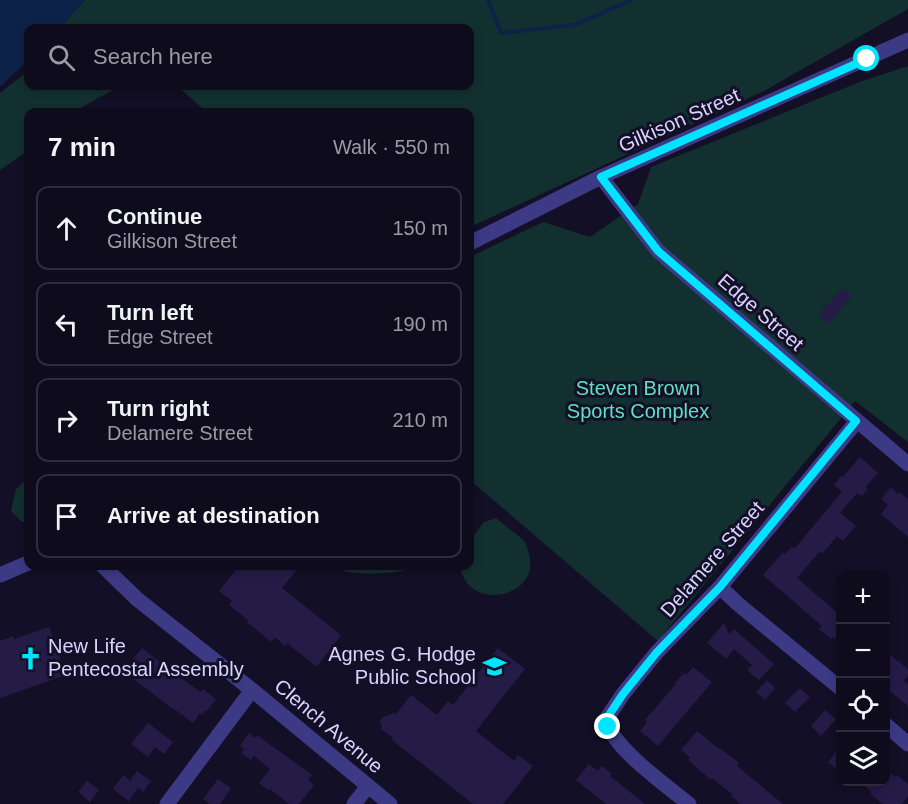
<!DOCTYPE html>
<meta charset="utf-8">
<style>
:root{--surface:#0e0b1c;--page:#1c1929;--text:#f1f3f6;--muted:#9b9ba3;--line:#2e2b3b}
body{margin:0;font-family:Helvetica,sans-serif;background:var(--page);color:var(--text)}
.controls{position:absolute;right:18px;bottom:18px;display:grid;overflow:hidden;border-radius:12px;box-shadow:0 3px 9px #0003}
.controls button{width:54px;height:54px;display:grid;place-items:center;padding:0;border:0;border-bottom:2px solid var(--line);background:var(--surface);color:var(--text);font:30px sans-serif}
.stop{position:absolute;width:18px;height:18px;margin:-14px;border:4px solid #00e5ff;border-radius:50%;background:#fff}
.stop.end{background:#00e5ff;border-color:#fff;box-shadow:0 2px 6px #0008}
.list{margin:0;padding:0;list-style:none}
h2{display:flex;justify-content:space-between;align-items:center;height:78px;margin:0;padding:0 24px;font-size:26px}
h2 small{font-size:20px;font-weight:400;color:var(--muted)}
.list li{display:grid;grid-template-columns:39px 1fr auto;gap:18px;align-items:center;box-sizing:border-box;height:84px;margin:0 12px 12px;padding:0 12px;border:2px solid var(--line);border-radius:12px}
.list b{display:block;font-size:22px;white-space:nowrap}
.list p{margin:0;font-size:20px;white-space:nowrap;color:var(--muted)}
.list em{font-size:20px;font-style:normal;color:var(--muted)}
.icon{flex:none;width:33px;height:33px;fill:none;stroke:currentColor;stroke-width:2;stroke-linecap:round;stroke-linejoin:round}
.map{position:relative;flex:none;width:908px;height:804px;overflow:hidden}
.search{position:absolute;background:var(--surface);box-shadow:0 3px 9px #0003;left:24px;top:24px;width:450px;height:66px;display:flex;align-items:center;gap:15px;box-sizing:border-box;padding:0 21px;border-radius:12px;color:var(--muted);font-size:22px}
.panel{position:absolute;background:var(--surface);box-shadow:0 3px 9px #0003;left:24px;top:108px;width:450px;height:462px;border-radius:12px}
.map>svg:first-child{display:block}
.green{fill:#12302f}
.water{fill:#0c2248}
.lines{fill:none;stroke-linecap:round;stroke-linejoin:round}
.stream{stroke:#0c2248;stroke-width:4}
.building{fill:#241b47}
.minor{stroke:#3d3a85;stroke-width:15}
.route{stroke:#00e5ff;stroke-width:8}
.labels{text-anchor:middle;stroke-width:6;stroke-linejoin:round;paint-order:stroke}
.street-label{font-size:20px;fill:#d9d4ff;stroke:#130f26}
.park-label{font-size:20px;fill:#5fe0c0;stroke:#130f26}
.poi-label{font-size:20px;fill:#d9d4ff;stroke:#130f26;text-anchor:start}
</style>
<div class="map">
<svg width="908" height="804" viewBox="0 0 908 804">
<rect width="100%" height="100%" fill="#130f26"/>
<g class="green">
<polygon points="85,0 908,0 908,9 764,91 470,227 470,112 204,112 203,109 183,91 172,86 470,86 470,28 59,28"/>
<polygon points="908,66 908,442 855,401 658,641 470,480 470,257 543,222 590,237 638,204 651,167 862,81"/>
<polygon points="28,71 28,86 120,86 73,112 28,112 28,151 0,170 0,93"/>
<polygon points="28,478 28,522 22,522 11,511 16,489"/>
<path d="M496,518C503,524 519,535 525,542C527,545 528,551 529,555C541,597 468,614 460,566H470V541L484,522Z"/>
<path d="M332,566H417C400,574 364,576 345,571C341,570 336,567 332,566Z"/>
</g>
<polygon class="water" points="0,0 85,0 59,28 28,28 28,60 0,87"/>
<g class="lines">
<polyline class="stream" points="488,0 501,33 574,25 632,0"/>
</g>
<g class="building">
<polygon points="842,288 852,296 829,324 819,315"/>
<polygon points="860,457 878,473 866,487 868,489 862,496 857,493 840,513 856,526 843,541 837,536 822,554 820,551 797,578 840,615 840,643 833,637 831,639 819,629 822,626 763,575 783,552 785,554 792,547 794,549 842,492 834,485 841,476 843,477"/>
<polygon points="891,487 898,494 900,492 908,499 908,537 881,514 888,505 881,499"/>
<polygon points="239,566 300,566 282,588 341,635 317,667 287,643 285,646 275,637 271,642 247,622 248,620 229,605 232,601 219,591"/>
<polygon points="724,623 729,634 734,629 774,664 759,680 747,670 752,665 734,649 726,659 707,643"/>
<polygon points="49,627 66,675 0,698 0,641 13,636 14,639"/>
<polygon points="142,648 200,692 203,689 216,699 207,711 206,710 202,715 200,713 193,723 173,708 173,709 123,671"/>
<polygon points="498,648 525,669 476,731 514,761 518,755 533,766 503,804 473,804 392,740 393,738 381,729 382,727 380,722 383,717 394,713 396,714 411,695 437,715 448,701 453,705"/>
<polygon points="885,651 908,669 908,676 903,681 907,684 908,683 908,706 885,687"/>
<polygon points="693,667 712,682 658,746 640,731 647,722 645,720 676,684 675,683 684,673 686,675"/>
<polygon points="767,680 775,688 765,700 756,692"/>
<polygon points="800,688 810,697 795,712 785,703"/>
<polygon points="825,710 836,719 821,736 811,726"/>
<polygon points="148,723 173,742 164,754 155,747 148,757 131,744"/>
<polygon points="697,731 719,749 720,748 739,763 737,766 783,804 740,804 731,796 732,794 712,778 711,780 688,760 690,757 681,750"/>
<polygon points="249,733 255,738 257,735 312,775 308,780 314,785 299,804 289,804 270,789 269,791 259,783 270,769 254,756 251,760 241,753 244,749 240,746"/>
<polygon points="840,747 840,772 828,762"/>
<polygon points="589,764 598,771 602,766 612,774 610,776 645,804 606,804 576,780"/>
<polygon points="137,771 151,781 143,792 138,788 129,801 113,789 123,775 130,781"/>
<polygon points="889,772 895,777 897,775 908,784 908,796 902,804 883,804 870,794 872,792 859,782 885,782 885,776"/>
<polygon points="218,779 231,788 220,804 210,804 203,799"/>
<polygon points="87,781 99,790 90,802 78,792"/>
</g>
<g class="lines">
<g class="minor">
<polyline points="601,177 658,251 908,464"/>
<polyline points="470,243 601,177 908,40"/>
<polyline points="103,566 137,599 252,690 390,804"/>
<polyline points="0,575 28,563"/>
<polyline points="720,587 738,604 840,688"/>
<polyline points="886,725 908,744"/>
<polyline points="167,804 252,690"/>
<polyline points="354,804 368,786"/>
<path d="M689,804C668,787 618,751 609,727C608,727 607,719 607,718L623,694L657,652L720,587L857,421"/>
</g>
</g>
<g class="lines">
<polyline class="route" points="608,727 607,718 623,694 657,652 720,587 856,421 658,251 601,177 867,59"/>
</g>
<defs>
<symbol id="church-bare" viewBox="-9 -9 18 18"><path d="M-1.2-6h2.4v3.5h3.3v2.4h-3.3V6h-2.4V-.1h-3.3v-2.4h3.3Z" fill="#00e5ff" stroke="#130f26" stroke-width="2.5" paint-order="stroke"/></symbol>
<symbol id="school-bare" viewBox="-9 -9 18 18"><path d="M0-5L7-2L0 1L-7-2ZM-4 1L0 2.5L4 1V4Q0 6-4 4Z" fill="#00e5ff" stroke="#130f26" stroke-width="2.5" paint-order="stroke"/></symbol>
</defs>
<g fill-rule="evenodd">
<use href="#church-bare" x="14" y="642" width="33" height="33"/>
<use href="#school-bare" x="478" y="650" width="33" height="33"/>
</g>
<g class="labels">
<g class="street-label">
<text transform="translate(679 120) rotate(-24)" y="7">Gilkison Street</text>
<text transform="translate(761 312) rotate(41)" y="7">Edge Street</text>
<text transform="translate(712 559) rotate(-49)" y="7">Delamere Street</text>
<text transform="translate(329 726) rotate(40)" y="7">Clench Avenue</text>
</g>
<g class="park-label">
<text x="638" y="395">Steven Brown<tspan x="638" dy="23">Sports Complex</tspan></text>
</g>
<g class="poi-label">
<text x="48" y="653">New Life<tspan x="48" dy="23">Pentecostal Assembly</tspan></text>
<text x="476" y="661" text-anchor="end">Agnes G. Hodge<tspan x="476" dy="23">Public School</tspan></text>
</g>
</g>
</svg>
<div class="controls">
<button>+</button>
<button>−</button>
<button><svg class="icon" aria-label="locate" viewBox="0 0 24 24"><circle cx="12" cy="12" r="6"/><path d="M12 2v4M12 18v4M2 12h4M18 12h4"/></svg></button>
<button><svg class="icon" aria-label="layers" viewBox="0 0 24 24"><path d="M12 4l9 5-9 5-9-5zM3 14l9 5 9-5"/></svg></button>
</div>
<div class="stop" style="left:867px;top:59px"></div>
<div class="stop end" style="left:608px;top:727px"></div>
<div class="search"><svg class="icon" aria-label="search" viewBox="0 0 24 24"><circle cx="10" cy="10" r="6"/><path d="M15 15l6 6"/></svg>Search here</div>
<section class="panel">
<h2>7 min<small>Walk · 550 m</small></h2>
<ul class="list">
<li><svg class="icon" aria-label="ahead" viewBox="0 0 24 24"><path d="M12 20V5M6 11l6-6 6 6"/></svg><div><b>Continue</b><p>Gilkison Street</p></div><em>150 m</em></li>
<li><svg class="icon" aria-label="left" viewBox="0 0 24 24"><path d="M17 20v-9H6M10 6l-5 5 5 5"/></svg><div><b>Turn left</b><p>Edge Street</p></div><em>190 m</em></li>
<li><svg class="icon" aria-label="right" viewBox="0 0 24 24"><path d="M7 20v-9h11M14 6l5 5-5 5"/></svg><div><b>Turn right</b><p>Delamere Street</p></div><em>210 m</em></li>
<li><svg class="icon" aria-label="arrive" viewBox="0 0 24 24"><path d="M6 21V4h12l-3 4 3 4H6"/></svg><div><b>Arrive at destination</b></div></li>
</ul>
</section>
</div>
